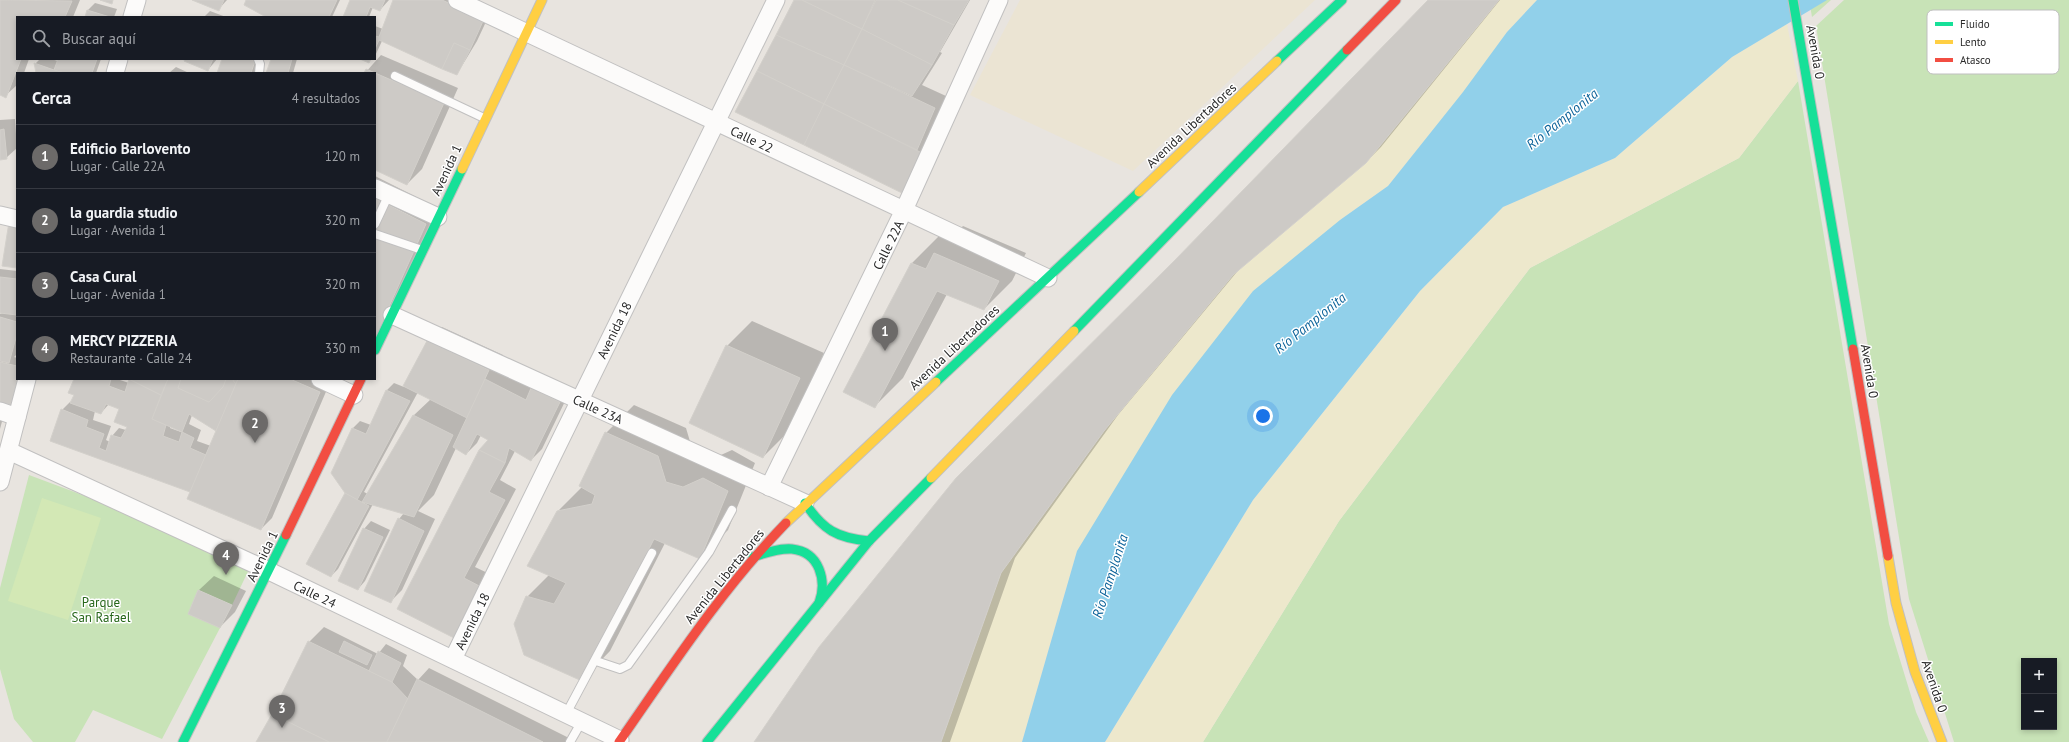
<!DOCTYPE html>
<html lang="es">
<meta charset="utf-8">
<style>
:root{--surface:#171b24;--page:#242831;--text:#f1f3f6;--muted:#9ea1a6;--line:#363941;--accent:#6c6a69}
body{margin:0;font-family:"PT Sans",sans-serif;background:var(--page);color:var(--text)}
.controls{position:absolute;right:12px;bottom:12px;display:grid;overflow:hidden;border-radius:0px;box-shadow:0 2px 6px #0003}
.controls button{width:36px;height:36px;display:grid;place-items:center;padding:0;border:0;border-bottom:1px solid var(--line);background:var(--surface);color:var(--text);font:20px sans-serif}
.you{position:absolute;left:1263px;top:416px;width:14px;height:14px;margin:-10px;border:3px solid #fff;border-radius:50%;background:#1a73e8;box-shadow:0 0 0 6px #1a73e833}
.badge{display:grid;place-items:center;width:26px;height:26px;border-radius:50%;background:var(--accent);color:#fff;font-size:13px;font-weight:700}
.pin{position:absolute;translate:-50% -33px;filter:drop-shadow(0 1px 2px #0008)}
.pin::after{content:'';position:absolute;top:21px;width:14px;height:12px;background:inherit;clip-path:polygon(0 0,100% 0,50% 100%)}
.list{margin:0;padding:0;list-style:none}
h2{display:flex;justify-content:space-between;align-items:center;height:52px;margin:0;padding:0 16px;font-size:17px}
h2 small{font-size:13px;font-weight:400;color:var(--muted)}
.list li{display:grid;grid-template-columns:26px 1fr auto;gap:12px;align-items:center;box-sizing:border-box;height:64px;padding:0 16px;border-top:1px solid var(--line)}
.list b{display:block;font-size:15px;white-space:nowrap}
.list p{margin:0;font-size:13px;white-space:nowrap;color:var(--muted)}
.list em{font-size:13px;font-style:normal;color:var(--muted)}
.icon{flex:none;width:22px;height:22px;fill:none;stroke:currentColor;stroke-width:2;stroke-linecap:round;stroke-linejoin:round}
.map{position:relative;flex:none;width:2069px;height:742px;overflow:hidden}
.search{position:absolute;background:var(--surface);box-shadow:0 2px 6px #0003;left:16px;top:16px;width:360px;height:44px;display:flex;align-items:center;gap:10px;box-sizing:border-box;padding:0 14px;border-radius:0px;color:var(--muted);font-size:15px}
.panel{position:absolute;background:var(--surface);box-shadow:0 2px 6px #0003;left:16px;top:72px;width:360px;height:308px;border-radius:0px}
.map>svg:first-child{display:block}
.education{fill:#ebe4d3}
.green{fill:#c8e3b7;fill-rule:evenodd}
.sand{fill:#ede8cc}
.pitch{fill:#d3e8b5}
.water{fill:#91d0ea}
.shadow{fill:#0003;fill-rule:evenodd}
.building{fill:#cdcac6;stroke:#d3d0cb}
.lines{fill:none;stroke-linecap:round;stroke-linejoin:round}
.lane-casing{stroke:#c1c0c0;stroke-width:10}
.street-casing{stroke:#c1c0c0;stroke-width:19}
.fast-casing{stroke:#c1c0c0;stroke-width:11}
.slow-casing{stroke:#c1c0c0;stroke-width:11}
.jam-casing{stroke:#c1c0c0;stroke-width:11}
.lane{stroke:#fcfbfa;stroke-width:8}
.street{stroke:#fcfbfa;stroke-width:17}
.fast{stroke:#16e098;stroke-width:9}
.slow{stroke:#ffcf43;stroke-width:9}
.jam{stroke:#f24e42;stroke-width:9}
.labels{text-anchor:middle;stroke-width:3;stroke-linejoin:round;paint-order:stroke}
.street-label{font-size:13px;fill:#292929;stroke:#fff}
.park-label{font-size:13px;fill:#266619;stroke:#fff}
.water-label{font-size:14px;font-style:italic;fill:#0c639a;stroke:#fff}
.key{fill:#fff;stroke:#bfbfbf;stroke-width:1}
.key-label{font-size:11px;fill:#292929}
</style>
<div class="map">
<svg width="2069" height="742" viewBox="0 0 2069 742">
<rect width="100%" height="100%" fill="#e8e4df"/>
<polygon class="education" points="1020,0 1315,0 1133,171 970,95"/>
<g class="green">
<polygon points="1809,0 1831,0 1812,17"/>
<path d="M1844,0H2069V742H1954L1909,599L1816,26ZM2024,661H2054V727H2024Z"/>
<polygon points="1798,81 1889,624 1916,712 1929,742 1203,742 1339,521 1530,268 1739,158"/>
<polygon points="29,475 219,546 253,561 232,605 162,739 93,710 75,742 33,742 14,719 0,669 0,588"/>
</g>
<g class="sand">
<polygon points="1499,0 1537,0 1507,32 1470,84 1388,186 1340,220 1077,551 1022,742 941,742 1001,573 1104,431 1233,275 1366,163"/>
<polygon points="1787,24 1798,81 1739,158 1530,268 1339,521 1203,742 1105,742 1253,500 1420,291 1503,207 1615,158 1732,57"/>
</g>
<polygon class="pitch" points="42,498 101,518 68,620 8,601"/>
<polygon class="water" points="1537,0 1827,0 1732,57 1615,158 1503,207 1420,291 1253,500 1105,742 1022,742 1077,551 1172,395 1253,291 1340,220 1388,186 1463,92 1507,32"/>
<g class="shadow">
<polygon points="0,0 80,0 73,17 17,17 17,59 29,59 24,73 17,73 17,85 5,96 0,94"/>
<polygon points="195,0 227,0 218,10"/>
<polygon points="247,0 340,0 332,17 268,17"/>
<polygon points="351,0 389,0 380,10 373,7 369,17 344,17"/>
<polygon points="394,0 466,0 491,11 477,41 457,74 382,41 375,56 375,26 383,29"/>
<polygon points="795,0 970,0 940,52 942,53 922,85 946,96 928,138 913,180 902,191 736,112"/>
<polygon points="1429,0 1500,0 1381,147 1366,162 1241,267 1118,415 1015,558 950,742 756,742 1177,259"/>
<polygon points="95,3 117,9 114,17 86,17 88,10"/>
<polygon points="210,11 226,17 204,17"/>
<polygon points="381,55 458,88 422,169 407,184 375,169 375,73 365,73"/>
<polygon points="40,59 51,59 58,61 59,59 101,59 96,73 37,73 36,63"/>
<polygon points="186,59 217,59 208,70"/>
<polygon points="223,59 260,59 255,73 218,73"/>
<polygon points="272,59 297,59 293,73 268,73"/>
<polygon points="176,67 189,73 169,73"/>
<polygon points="15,119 17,148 6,158 0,159 0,120"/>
<polygon points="375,176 440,209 375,352"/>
<polygon points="963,226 1026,253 1012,281 984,309 947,294 903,378 875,406 845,392 912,263 940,235 950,239"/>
<polygon points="0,269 17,271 17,354 14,357 17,358 17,379 23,379 18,396 11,403 0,401 0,314 5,312 0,312"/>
<polygon points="752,321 824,353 788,432 763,457 727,346"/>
<path d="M442,327L503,355L497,368L570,391L542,449L531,460L515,451L500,480L516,489L475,567L498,578L471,629L398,608L489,440L481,435L477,443L466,454L456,448L434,495L418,511L435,519L402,590L390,602L399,519L404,513L373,504L338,569L331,576L346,493L353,428L360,421L371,425L387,390L394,383L404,387L427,341ZM418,392L431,399L413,416L368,494L364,492Z"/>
<path d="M75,379H117L129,383L130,379L331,380L272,518L261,529L193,487L52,441L62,410L70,402L71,403L75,395ZM109,404L120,408L128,427L126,430L119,428L112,436L110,442L106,440L111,426L93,420L95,411L101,413ZM192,415L218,430L211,446L197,441L201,430L189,424ZM170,426L182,431L181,432L170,428Z"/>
<polygon points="634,405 686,428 694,455 712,459 732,450 755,463 728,530 700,558 665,543 610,651 582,680 527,597 549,575 558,511 582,487 606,433"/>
<polygon points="0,413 4,414 0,429"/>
<polygon points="371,521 390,530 365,581 358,589 364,529"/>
<polygon points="214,576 246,591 235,612 220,627 189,613 199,590"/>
<polygon points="324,627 378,654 386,644 407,655 403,666 418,680 429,668 569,738 567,742 257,742 273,714 309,642"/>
</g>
<g class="building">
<polygon points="0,0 72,1 65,17 17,17 17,59 21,59 6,98 0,95"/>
<polygon points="100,0 113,0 112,4"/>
<polygon points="192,0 224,0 219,11"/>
<polygon points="246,0 337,0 329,17 266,17 244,5"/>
<polygon points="350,0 385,0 380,11 370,7 366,17 343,17"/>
<polygon points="393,0 442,0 484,19 470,50 454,43 442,69 379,40 375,49 375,36 379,37"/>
<polygon points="794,0 802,0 862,29 844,65 776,35"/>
<polygon points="802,0 875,0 862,29"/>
<polygon points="876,0 898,0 954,25 932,65 862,29"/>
<polygon points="898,0 969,0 954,25"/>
<polygon points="1428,0 1499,0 1366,163 1233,275 1104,431 1001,573 941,742 754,742 819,647 956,478 1175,260"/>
<polygon points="87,10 110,17 85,17"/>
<polygon points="862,29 932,65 912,96 844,65"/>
<polygon points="776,35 844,65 824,104 757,71"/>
<polygon points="454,43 470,50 457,75 442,69"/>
<polygon points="58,59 97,59 92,73 64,73 54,70"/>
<polygon points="185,59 213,59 208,71 184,61"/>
<polygon points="222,59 248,59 255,61 251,73 217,73"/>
<polygon points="271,59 292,59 288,73 266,73"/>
<polygon points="360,59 371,59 369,63"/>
<polygon points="34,63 54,70 64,73 36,73"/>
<polygon points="844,65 935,108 917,150 824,104"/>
<polygon points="366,69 444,103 407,185 375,170 375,73 364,73"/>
<polygon points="757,71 824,104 804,145 735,112"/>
<polygon points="824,104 922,153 902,193 804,145"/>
<polygon points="4,129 7,159 0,160 0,130"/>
<polygon points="375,198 426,224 375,338"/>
<polygon points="9,222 17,224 17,268 2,266"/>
<polygon points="934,253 999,281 984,310 937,291 875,408 843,392 911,263 926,269"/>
<polygon points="0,277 17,279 17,315 0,313"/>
<polygon points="0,317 17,322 17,334 9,363 0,361"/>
<polygon points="427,341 489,370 467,418 403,386"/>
<polygon points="726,345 800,378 763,458 689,423"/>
<polygon points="0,362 17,366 18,379 11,405 0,402"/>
<polygon points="74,379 111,379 109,386 125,392 129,379 161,395 152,419 166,425 163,436 179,442 182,432 194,438 190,448 206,455 190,492 50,441 61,409 88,420 86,427 104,434 99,448 106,451 111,435 121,438 127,427 114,422 119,409 106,404 101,414 70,403 74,395 68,393"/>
<polygon points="129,379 168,379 161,395"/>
<polygon points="168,379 181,379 178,388 209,402 223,387 226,379 232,379 236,384 216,431 189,414 182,432 152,419"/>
<polygon points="181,379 226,379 223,387 209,402 178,388"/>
<polygon points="232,379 238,379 236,384"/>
<polygon points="238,379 290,379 320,392 261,530 187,499"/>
<polygon points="485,379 526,400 531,388 560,402 531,461 509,448 505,463 479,450 488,440 477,434 466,455 453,447"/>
<polygon points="386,390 410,401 357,500 345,493 331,473 352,428 366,434"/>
<polygon points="413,415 453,435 414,517 362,502"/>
<polygon points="605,432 658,456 666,482 683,487 703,478 728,491 700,559 654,539 582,681 524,655 514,624 526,596 554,604 566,583 527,566 557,511 592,504 595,495 579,486"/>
<polygon points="479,450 505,463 489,492 505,500 464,578 487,590 460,641 397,609"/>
<polygon points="345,493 369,506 331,577 306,564"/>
<polygon points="398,518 424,531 391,603 364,591"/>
<polygon points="363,528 383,537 358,590 338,581"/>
<polygon points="198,590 232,605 220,628 188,614"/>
<polygon points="308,641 392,682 408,699 387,742 329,742 272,714"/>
<polygon points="344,641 372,655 367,665 339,652"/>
<polygon points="378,651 401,663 392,682 369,671"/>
<polygon points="417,679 543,742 387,742"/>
<polygon points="272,714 329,742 256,742"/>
</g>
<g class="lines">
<defs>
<g id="lane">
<polyline points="258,59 260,64 259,73"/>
<polyline points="395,76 484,118"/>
<polyline points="375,224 389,194"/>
<polyline points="375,234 422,250"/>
<polyline points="596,661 620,669 628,665 709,552 732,510"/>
<polyline points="566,714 652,553"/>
<polyline points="570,742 582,721"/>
</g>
<g id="street">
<polyline points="457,0 1048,278"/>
<polyline points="132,17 137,0"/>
<polyline points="115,73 119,59"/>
<polyline points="375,188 438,217"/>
<polyline points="0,215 17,219"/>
<polyline points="392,315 805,503"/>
<polyline points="320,379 354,395"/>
<polyline points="0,411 17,417"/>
<polyline points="9,451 269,571 620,740"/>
<polyline points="0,482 27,379"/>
<polyline points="769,487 904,210 999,0"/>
<polyline points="453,659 776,0"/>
</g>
<g id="fast">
<polyline points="1793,0 1853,349"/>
<polyline points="1277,61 1342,0"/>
<polyline points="1074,331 1347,50"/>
<polyline points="375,350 462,169"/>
<polyline points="936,382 1139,192"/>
<path d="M805,503C823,530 837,538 869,541"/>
<path d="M753,557C765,553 779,548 792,549C820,552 827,581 819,603"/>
<polyline points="183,742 286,535"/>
<polyline points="707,742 869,541 931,478"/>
</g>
<g id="slow">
<polyline points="462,169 542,0"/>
<polyline points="1139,192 1277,61"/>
<polyline points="931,478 1074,331"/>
<polyline points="786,523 936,382"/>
<polyline points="1888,556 1896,603 1915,672 1942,742"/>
</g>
<g id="jam">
<polyline points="1347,50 1396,0"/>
<polyline points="1853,349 1888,556"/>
<polyline points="286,535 361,379"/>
<path d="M619,742C672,666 721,590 786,523"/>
</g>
</defs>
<use href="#lane" class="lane-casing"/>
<use href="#street" class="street-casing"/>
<use href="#fast" class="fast-casing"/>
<use href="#slow" class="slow-casing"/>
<use href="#jam" class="jam-casing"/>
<use href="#lane" class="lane"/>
<use href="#street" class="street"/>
<use href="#fast" class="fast"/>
<use href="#slow" class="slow"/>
<use href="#jam" class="jam"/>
</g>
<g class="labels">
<g class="street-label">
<text transform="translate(1816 52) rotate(80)" y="5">Avenida 0</text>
<text transform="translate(1191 125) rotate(-43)" y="5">Avenida Libertadores</text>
<text transform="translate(752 139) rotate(25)" y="5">Calle 22</text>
<text transform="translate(446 170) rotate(-65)" y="5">Avenida 1</text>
<text transform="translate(888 245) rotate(-64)" y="5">Calle 22A</text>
<text transform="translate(614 330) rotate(-64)" y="5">Avenida 18</text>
<text transform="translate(954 347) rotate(-43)" y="5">Avenida Libertadores</text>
<text transform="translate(1870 371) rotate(81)" y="5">Avenida 0</text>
<text transform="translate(598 409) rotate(24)" y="5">Calle 23A</text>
<text transform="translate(262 556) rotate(-64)" y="5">Avenida 1</text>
<text transform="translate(724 576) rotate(-51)" y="5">Avenida Libertadores</text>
<text transform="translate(315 594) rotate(26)" y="5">Calle 24</text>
<text transform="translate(472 621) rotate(-64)" y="5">Avenida 18</text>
<text transform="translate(1935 686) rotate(71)" y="5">Avenida 0</text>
</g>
<g class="park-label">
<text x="101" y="607">Parque<tspan x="101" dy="15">San Rafael</tspan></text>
</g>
<g class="water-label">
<text transform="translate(1562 119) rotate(-39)" y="5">Río Pamplonita</text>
<text transform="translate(1310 323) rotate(-39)" y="5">Río Pamplonita</text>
<text transform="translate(1110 576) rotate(-72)" y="5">Río Pamplonita</text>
</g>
</g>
<rect x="1927" y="10" width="132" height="64" rx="6" class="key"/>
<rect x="1935" y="22" width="18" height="4" fill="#16e098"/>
<rect x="1935" y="40" width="18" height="4" fill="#ffcf43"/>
<rect x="1935" y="58" width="18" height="4" fill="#f24e42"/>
<g class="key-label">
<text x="1960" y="28">Fluido</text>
<text x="1960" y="46">Lento</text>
<text x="1960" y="64">Atasco</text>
</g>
</svg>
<div class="controls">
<button>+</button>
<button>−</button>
</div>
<div class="you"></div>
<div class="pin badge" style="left:885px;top:351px">1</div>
<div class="pin badge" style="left:255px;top:443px">2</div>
<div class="pin badge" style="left:282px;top:728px">3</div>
<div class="pin badge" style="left:226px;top:575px">4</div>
<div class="search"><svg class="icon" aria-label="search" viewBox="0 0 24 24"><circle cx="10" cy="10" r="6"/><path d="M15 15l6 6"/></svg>Buscar aquí</div>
<section class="panel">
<h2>Cerca<small>4 resultados</small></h2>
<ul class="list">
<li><span class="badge">1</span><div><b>Edificio Barlovento</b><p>Lugar · Calle 22A</p></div><em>120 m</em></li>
<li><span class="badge">2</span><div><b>la guardia studio</b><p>Lugar · Avenida 1</p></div><em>320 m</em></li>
<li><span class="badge">3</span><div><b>Casa Cural</b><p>Lugar · Avenida 1</p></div><em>320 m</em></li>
<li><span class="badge">4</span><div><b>MERCY PIZZERIA</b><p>Restaurante · Calle 24</p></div><em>330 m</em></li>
</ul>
</section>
</div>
